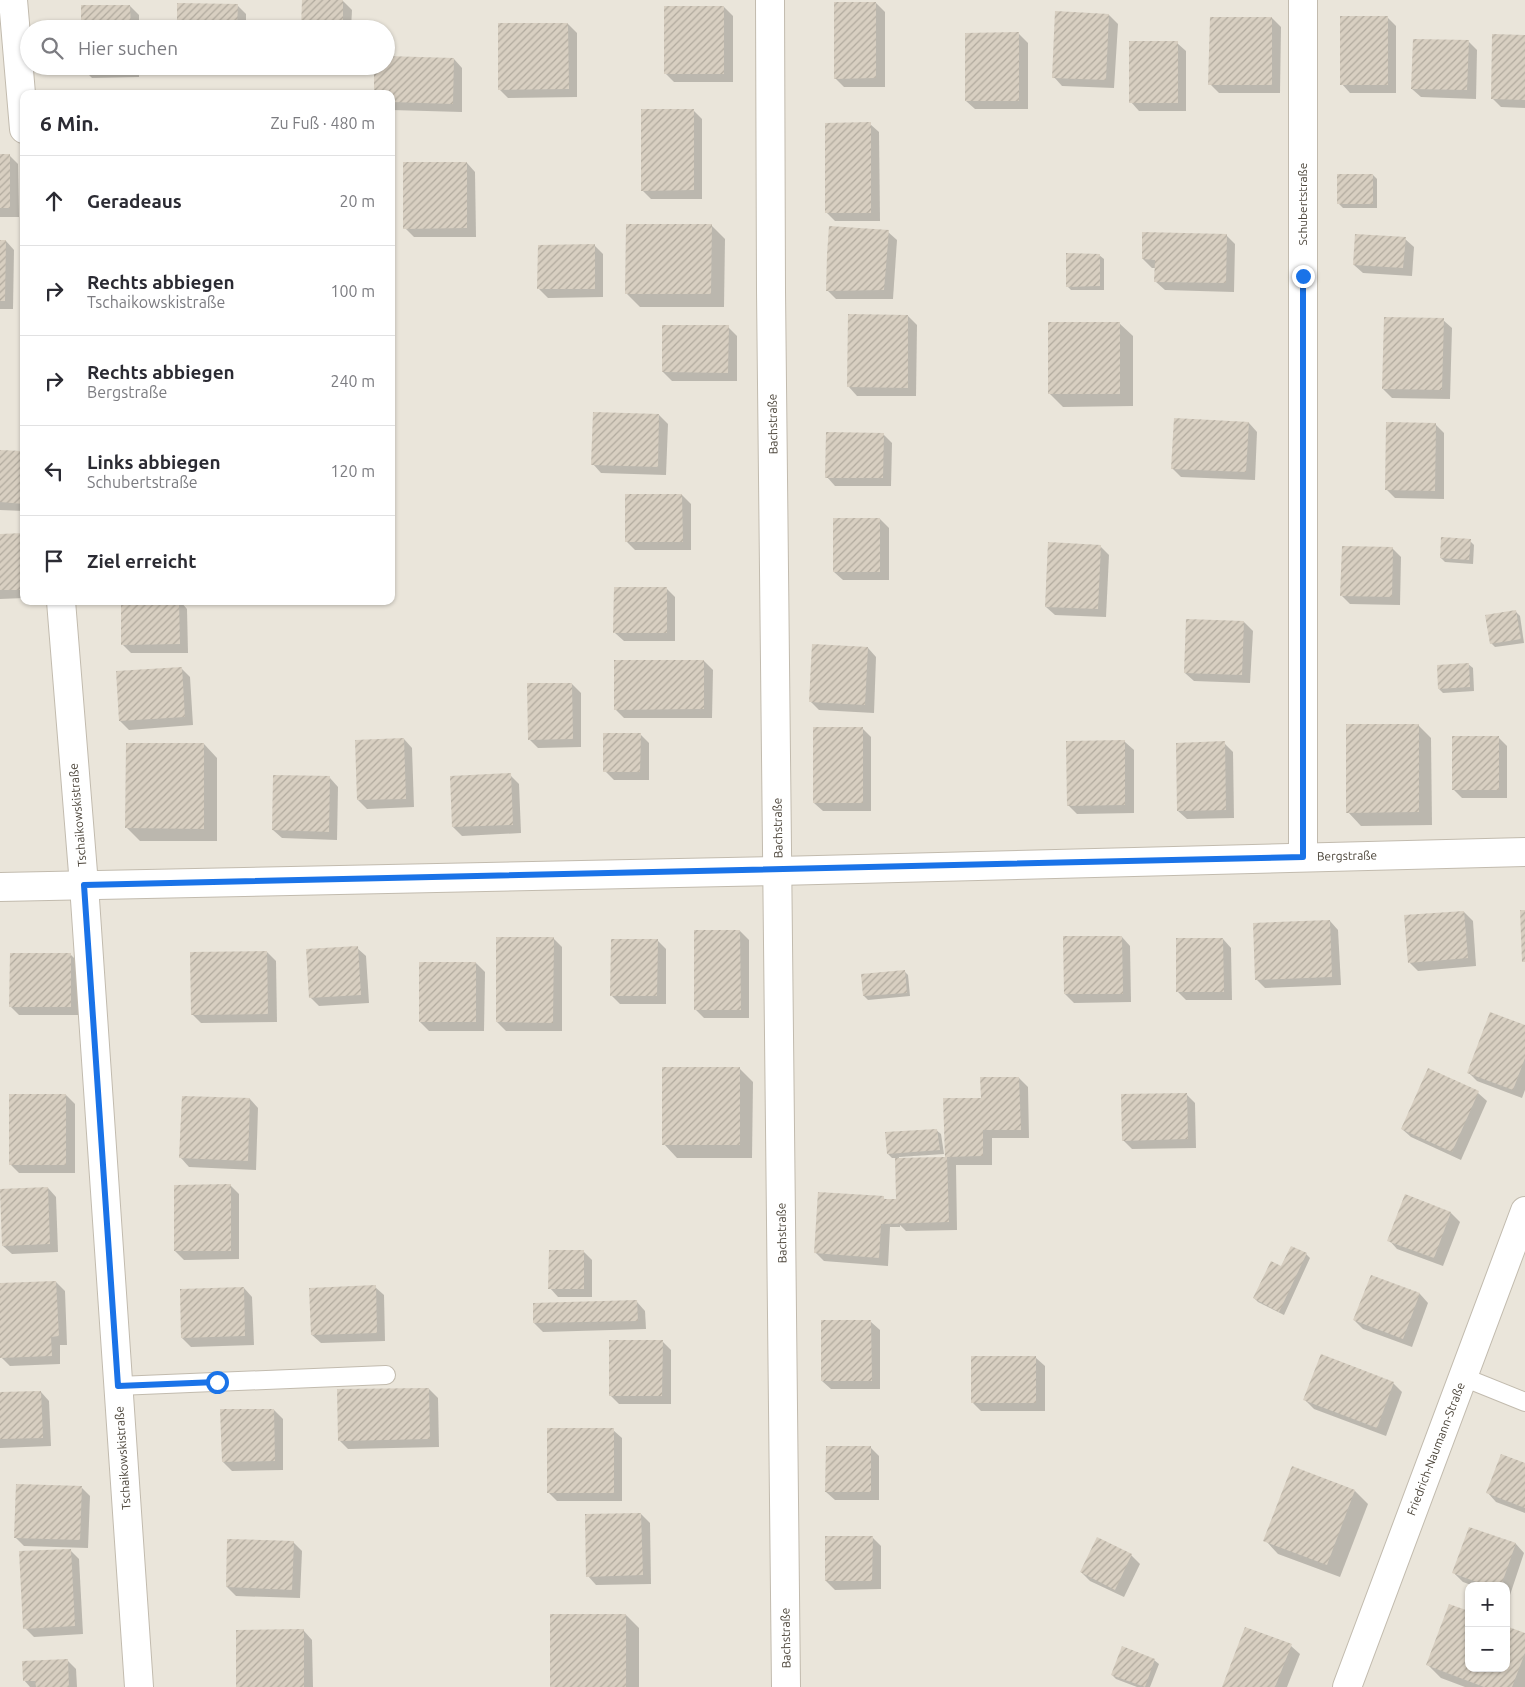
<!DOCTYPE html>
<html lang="de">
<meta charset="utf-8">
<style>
:root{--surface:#fff;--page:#f7f7f7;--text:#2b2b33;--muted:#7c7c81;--line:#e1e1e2}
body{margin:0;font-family:Ubuntu,sans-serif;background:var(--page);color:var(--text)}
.controls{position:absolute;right:15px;bottom:15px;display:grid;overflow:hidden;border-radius:10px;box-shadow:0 1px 4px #0004}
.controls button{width:45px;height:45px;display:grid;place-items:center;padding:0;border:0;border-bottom:1px solid var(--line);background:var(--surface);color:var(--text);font:25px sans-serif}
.stop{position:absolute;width:15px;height:15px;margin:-11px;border:4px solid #1a73e8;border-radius:50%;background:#fff}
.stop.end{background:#1a73e8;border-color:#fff;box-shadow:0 1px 5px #0008}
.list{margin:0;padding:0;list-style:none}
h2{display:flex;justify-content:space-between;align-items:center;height:65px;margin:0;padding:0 20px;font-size:21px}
h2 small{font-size:16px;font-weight:400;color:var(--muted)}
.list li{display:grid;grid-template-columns:32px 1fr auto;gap:15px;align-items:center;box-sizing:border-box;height:90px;padding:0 20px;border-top:1px solid var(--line)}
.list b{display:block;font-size:19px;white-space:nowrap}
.list p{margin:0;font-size:16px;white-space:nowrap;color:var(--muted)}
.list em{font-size:16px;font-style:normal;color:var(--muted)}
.icon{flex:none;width:28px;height:28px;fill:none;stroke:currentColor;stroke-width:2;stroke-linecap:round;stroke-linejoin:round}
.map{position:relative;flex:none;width:1525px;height:1687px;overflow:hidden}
.search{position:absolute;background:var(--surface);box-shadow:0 1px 4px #0004;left:20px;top:20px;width:375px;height:55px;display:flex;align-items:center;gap:12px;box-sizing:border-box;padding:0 18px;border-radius:28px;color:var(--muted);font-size:19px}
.panel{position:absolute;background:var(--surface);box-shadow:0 1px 4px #0004;left:20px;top:90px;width:375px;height:515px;border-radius:10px}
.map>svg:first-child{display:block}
.residential{fill:#eae5da;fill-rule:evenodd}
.shadow{fill:#0003}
.building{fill:url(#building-hatch)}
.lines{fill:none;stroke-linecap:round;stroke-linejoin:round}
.service-casing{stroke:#c2bbae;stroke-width:20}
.minor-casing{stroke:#c2bbae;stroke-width:30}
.service{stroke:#fff;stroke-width:18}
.minor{stroke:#fff;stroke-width:28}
.route{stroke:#1a73e8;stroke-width:6}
.labels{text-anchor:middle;stroke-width:4;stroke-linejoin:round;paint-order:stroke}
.street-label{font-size:12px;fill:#4b4439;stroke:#fff}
</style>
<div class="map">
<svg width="1525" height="1687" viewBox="0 0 1525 1687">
<defs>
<pattern id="building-hatch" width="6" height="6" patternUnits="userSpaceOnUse" patternTransform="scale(1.25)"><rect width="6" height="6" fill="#d8cfc1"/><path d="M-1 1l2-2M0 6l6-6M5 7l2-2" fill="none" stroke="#b1aa9e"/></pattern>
</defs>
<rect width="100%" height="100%" fill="#f6f3ec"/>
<path class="residential" d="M0,0H1525V1687H0ZM29,29H386V66H29ZM24,94H391V601H24ZM1469,1586H1506V1668H1469Z"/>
<g class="shadow">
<polygon points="343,1 352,10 351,29 302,29"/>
<polygon points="876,3 885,12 885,87 844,87 835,78"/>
<polygon points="237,5 246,14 246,29 178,29"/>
<polygon points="130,6 139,15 139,29 83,29"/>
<polygon points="724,7 733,16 733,82 674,82 665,73"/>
<polygon points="1109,15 1118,24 1114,88 1062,86 1054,77"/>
<polygon points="1387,17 1396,26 1396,93 1350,93 1342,84"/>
<polygon points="1272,18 1281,27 1280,93 1219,93 1210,84"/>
<polygon points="568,24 577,33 577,97 508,98 499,89"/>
<polygon points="1019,34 1028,43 1028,109 975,109 966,101"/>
<polygon points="1525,36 1525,108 1501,107 1492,98"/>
<polygon points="1468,41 1477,50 1476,99 1421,97 1412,89"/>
<polygon points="1177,43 1186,51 1186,111 1139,111 1131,102"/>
<polygon points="454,59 462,68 462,112 391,110 391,94 386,66"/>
<polygon points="83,66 139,66 139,77 92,78 83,69"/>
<polygon points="693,110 702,119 702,199 651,199 642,190"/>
<polygon points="870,124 879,132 880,221 835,221 826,212"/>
<polygon points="0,155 9,155 18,164 19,217 0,217"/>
<polygon points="467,163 475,172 476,237 414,237 405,228"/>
<polygon points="1373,175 1377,179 1377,208 1343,208 1339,204"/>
<polygon points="711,225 725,239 724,307 640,307 627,294"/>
<polygon points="888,232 897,240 893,299 836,299 827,290"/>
<polygon points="1226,235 1235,244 1234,292 1165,290 1156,282 1156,268 1152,268 1143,259"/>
<polygon points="1405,239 1414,247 1412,276 1363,273 1354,265"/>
<polygon points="0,241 6,241 14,250 13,309 0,309"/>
<polygon points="594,245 603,254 603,297 548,298 539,289"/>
<polygon points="1099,255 1104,259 1104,290 1071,290 1067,286"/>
<polygon points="908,316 917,325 916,396 857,396 849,387"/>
<polygon points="1443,320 1452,328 1450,399 1392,398 1383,389"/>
<polygon points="1119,323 1133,336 1133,406 1063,407 1050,394"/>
<polygon points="728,327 737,336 737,381 672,381 663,372"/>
<polygon points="659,415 668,424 666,475 601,473 593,464"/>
<polygon points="1249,423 1257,432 1255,480 1181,477 1172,468"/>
<polygon points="1435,424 1444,433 1444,499 1395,498 1387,490"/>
<polygon points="883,434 892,443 891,486 835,486 827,477"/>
<polygon points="0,451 24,452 24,511 0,510"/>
<polygon points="682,495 691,504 691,550 635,550 626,541"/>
<polygon points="880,519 889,528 889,580 843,580 834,572"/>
<polygon points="24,534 24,598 0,599 0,535"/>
<polygon points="1470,541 1474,545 1473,564 1445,562 1441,558"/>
<polygon points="1100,546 1109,555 1106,617 1055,615 1046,607"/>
<polygon points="1392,548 1401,557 1400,605 1350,604 1341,595"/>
<polygon points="666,588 675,597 675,641 624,641 615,633"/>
<polygon points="122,601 180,601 187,609 188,653 131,653 122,644"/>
<polygon points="1516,612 1520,616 1524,643 1495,647 1491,643"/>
<polygon points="1244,622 1253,631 1250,683 1194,681 1185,673"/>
<polygon points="868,648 876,657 874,713 819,710 810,701"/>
<polygon points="704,661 713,670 712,718 624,718 615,709"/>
<polygon points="1468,664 1473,668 1474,691 1443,693 1439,689"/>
<polygon points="181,668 190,677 193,725 129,730 120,721"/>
<polygon points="572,684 581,693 581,747 538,748 529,739"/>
<polygon points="1418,725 1431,738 1432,825 1361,826 1348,812"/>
<polygon points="862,728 871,737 871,811 823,811 814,803"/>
<polygon points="640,734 649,743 649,780 614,780 605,771"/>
<polygon points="1498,737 1507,746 1507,798 1462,798 1453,789"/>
<polygon points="404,739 412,748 414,807 367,809 358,800"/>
<polygon points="1125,742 1134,750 1134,813 1077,814 1068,805"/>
<polygon points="1224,743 1233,752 1234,818 1187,819 1178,811"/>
<polygon points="204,744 217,758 217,841 140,841 127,828"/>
<polygon points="510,775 519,784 521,833 462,836 453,827"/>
<polygon points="330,778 338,787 337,840 282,838 273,830"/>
<polygon points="1464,912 1473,921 1476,966 1418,971 1409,962"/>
<polygon points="1330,921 1338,930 1341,985 1265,988 1256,979"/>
<polygon points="740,931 749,940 749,1018 704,1018 695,1009"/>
<polygon points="1122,937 1130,946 1131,1002 1074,1003 1065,994"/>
<polygon points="553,938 562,947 562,1031 506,1031 497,1022"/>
<polygon points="1223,939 1231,948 1232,1000 1186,1000 1178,992"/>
<polygon points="657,940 666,949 666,1004 620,1004 612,996"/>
<polygon points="357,948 366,956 369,1003 319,1006 310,997"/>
<polygon points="267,952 276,961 277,1022 201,1023 192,1014"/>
<polygon points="70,954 79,963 79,1015 19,1015 11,1007"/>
<polygon points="476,963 485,972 484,1031 429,1031 420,1022"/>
<polygon points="904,971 908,975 910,996 868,1000 864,996"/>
<polygon points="1525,1026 1525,1090 1522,1098 1477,1081 1468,1072"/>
<polygon points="740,1069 753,1082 752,1158 677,1158 664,1144"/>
<polygon points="1428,1070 1478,1093 1487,1101 1461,1160 1411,1137 1402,1129"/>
<polygon points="1019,1078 1028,1087 1029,1138 992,1138 992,1165 956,1165 957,1230 906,1231 900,1225 900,1227 890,1227 888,1266 824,1261 815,1252 883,1198 886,1200 897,1202 896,1158 892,1158 888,1154 936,1130 941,1134 944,1154 899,1157 899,1159 946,1159 982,1099"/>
<polygon points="1186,1094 1195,1103 1196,1148 1132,1149 1123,1140"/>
<polygon points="66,1095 75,1104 75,1173 19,1173 10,1164"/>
<polygon points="250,1099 258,1108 256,1170 189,1167 181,1158"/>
<polygon points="230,1185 239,1194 239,1259 184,1260 175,1251"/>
<polygon points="48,1188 56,1197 58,1252 12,1254 3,1246"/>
<polygon points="1406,1196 1451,1213 1460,1222 1443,1266 1397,1249 1389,1240"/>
<polygon points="1291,1247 1306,1254 1310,1258 1284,1315 1258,1302 1254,1298 1281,1267"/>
<polygon points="583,1251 592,1260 592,1297 558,1297 550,1288"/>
<polygon points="1372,1276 1420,1294 1428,1303 1412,1347 1363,1329 1354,1320"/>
<polygon points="56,1282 65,1291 67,1345 60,1345 60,1364 10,1366 1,1357 0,1285"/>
<polygon points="375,1287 384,1295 385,1341 321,1343 312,1335"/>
<polygon points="244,1288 252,1297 254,1345 191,1347 182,1338"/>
<polygon points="637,1302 645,1311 646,1329 543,1332 534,1323"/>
<polygon points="871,1322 880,1330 880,1389 831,1389 822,1381"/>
<polygon points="662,1341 671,1350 671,1404 619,1404 610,1395"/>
<polygon points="1036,1358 1045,1366 1045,1411 981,1411 972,1402"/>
<polygon points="1393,1383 1402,1392 1386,1436 1314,1409 1305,1400"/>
<polygon points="429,1389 438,1398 439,1447 348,1449 339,1440"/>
<polygon points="41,1392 49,1401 51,1446 0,1448 0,1393"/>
<polygon points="274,1410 283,1419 283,1470 232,1471 223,1462"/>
<polygon points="613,1430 622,1438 622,1501 557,1501 548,1492"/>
<polygon points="870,1447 879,1456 879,1500 835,1500 826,1492"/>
<polygon points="1525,1464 1525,1513 1496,1502 1488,1493"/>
<polygon points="81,1487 90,1496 88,1548 24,1546 16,1538"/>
<polygon points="1355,1491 1368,1504 1340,1577 1278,1554 1265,1540"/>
<polygon points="641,1514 650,1523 651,1584 596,1585 588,1576"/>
<polygon points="872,1537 881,1546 881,1589 835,1590 826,1581"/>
<polygon points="293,1542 302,1551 300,1598 236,1596 227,1587"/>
<polygon points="1516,1544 1524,1553 1509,1598 1506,1597 1506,1586 1474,1586 1463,1582 1454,1573"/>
<polygon points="70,1550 79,1559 83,1634 34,1637 25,1628"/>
<polygon points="1131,1555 1140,1564 1124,1597 1090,1581 1081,1572"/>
<polygon points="626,1615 639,1628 639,1687 551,1687"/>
<polygon points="304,1631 312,1640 313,1687 237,1687"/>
<polygon points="1525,1634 1525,1687 1465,1687 1441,1678 1428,1665 1469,1668 1506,1668"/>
<polygon points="1291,1646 1300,1654 1287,1687 1224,1687"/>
<polygon points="67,1660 76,1669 77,1687 30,1687 24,1680"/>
<polygon points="1154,1660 1159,1664 1150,1687 1137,1687 1116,1679 1112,1675"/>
</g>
<g class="building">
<polygon points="302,0 343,0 343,29 301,29"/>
<polygon points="834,2 876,2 876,78 834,79"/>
<polygon points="177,3 238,4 237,29 177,29"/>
<polygon points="81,5 130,5 131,29 81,29"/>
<rect x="664" y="6" width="60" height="68"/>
<polygon points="1055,11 1109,14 1106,80 1052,78"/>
<rect x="1340" y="16" width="48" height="69"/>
<polygon points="1210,17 1272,17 1272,85 1208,85"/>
<polygon points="498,23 568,23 569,89 498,90"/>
<polygon points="1019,32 1019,101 965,101 965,33"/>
<polygon points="1492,34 1525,35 1525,100 1491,99"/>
<polygon points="1413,39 1469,40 1467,90 1411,89"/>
<rect x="1129" y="41" width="49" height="62"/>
<polygon points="386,56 454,58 453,104 391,102 391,94 374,94 374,66 386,66"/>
<rect x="82" y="66" width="49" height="3"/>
<polygon points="641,109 694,109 694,190 641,191"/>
<polygon points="871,122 871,213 825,213 825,123"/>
<rect x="0" y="154" width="10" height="54"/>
<polygon points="403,162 467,162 467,228 403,229"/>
<rect x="1337" y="174" width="36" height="30"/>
<polygon points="626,224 712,224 711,294 625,294"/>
<polygon points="829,226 889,230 884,290 826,291 827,255"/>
<polygon points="1142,232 1227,234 1226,283 1154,282 1155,260 1142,259"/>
<polygon points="1355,234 1406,237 1403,268 1353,265"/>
<polygon points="0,240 6,240 5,301 0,301"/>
<polygon points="595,244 595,289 537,289 538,245"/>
<polygon points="1066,253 1100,254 1100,286 1066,287"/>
<polygon points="848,314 908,315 908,388 847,387"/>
<polygon points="1384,317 1444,318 1442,390 1382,389"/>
<rect x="1048" y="322" width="72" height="72"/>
<polygon points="662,325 729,325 728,373 662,372"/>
<polygon points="593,412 659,414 658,467 591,465"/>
<polygon points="1174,418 1249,422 1246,472 1171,469"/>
<polygon points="1386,422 1436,423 1435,491 1385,490"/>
<polygon points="826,432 884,433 883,478 825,478"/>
<polygon points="0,450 24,451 24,504 0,502"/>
<polygon points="625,494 682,494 683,542 625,542"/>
<rect x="833" y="518" width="47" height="54"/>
<polygon points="24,533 24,590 0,590 0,534"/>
<polygon points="1441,537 1471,539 1469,560 1440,558"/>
<polygon points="1048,542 1101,545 1098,609 1045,607"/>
<polygon points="1342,546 1393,547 1392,597 1340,596"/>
<polygon points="614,587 667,587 667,633 613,633"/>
<polygon points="121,601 179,601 180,644 121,645"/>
<polygon points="1516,610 1521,639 1490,644 1485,615"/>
<polygon points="1186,619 1244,621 1242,675 1184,673"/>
<polygon points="812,644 868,647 865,705 809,702"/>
<polygon points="614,660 704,660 704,709 614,710"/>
<polygon points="1469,663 1470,687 1438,689 1437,665"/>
<polygon points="182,667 185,717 119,721 116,671"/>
<polygon points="527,683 572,683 573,739 528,740"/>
<polygon points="1346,724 1419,724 1419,812 1346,813"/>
<rect x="813" y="727" width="50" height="76"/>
<polygon points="603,733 641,733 640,772 603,772"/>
<rect x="1452" y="736" width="47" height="54"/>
<polygon points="404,738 406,799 357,800 355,740"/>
<polygon points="1125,740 1125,805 1067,806 1066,741"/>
<polygon points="1225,741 1226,810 1177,811 1176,743"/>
<polygon points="126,743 204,743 204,829 125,828"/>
<polygon points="511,773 513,825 452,827 450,776"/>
<polygon points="273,775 330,776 329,832 272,830"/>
<polygon points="1520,910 1525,910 1525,962 1522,962"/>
<polygon points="1464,911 1468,958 1408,963 1404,915"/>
<polygon points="1330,920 1332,977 1255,980 1253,923"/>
<polygon points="694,930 740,930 741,1010 694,1010"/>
<polygon points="1063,936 1122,936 1123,994 1064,994"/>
<polygon points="496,937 554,937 553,1023 496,1022"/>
<polygon points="1176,938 1223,938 1224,992 1176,992"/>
<polygon points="611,939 658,939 657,996 610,996"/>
<polygon points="358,946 361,995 309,998 306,949"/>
<polygon points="267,951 268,1014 191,1015 190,952"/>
<polygon points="10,953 71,953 71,1007 9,1007"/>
<rect x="419" y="962" width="57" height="60"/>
<polygon points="905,970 907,993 863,996 861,974"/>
<polygon points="1490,1012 1525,1025 1525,1058 1513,1090 1467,1073"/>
<rect x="662" y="1067" width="78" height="78"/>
<polygon points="1428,1068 1479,1091 1452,1152 1401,1129"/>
<polygon points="980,1077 1019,1077 1021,1130 983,1130 983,1156 947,1157 949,1222 881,1224 879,1258 814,1253 818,1192 884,1196 884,1199 896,1199 895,1158 945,1157 943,1098 981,1098"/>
<polygon points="1187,1093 1188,1139 1122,1141 1121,1094"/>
<rect x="9" y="1094" width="57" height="71"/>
<polygon points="182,1096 250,1098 248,1161 179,1158"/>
<polygon points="937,1129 940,1150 887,1154 885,1132"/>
<polygon points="231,1184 231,1251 174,1251 174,1185"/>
<polygon points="48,1187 50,1244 2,1246 0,1189"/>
<polygon points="1405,1194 1451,1212 1434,1258 1387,1241"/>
<polygon points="1291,1246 1307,1253 1279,1312 1253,1298 1271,1261 1281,1266"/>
<polygon points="549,1250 584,1250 584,1289 548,1289"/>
<polygon points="1371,1275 1420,1293 1403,1339 1353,1320"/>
<polygon points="56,1281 59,1336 51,1337 52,1356 0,1358 0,1283"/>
<polygon points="376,1285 377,1333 311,1335 309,1288"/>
<polygon points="244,1287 245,1336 181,1338 180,1289"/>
<polygon points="637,1300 638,1321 533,1323 533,1303"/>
<polygon points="821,1320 871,1320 872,1381 821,1381"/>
<polygon points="609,1340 663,1340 662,1396 609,1396"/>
<polygon points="1321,1354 1394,1382 1377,1428 1303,1400"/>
<rect x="971" y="1356" width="65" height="47"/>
<polygon points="429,1388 430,1439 338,1441 337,1389"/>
<polygon points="41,1391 43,1438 0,1439 0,1392"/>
<polygon points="220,1409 274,1409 275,1461 222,1462"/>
<rect x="547" y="1428" width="67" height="65"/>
<polygon points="826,1446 871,1446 871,1492 825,1492"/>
<polygon points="1501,1454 1525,1463 1525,1508 1486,1493"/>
<polygon points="1292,1466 1355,1490 1327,1565 1263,1541"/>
<polygon points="16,1484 82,1486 80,1540 14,1538"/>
<polygon points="641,1513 643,1575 586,1577 585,1514"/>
<polygon points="1469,1527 1516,1543 1501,1586 1488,1586 1452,1573"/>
<polygon points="825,1536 873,1536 872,1581 825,1581"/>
<polygon points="1097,1537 1132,1554 1115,1590 1080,1572"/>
<polygon points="227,1539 294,1541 292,1590 226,1587"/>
<polygon points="71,1549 75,1626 23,1629 19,1551"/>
<polygon points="1449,1604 1469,1611 1469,1668 1506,1668 1506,1626 1525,1633 1525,1653 1512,1687 1484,1687 1426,1665"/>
<rect x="550" y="1614" width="76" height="73"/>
<polygon points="1245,1627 1292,1644 1275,1687 1222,1687"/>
<polygon points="304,1629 304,1687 236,1687 236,1630"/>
<polygon points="1122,1646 1155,1659 1145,1687 1111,1675"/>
<polygon points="68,1659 69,1687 36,1687 35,1681 23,1681 22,1661"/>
</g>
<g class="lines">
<defs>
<g id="service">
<polyline points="1463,1377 1525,1402"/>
<polyline points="118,1386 386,1375"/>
</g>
<g id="minor">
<polyline points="13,0 24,129"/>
<polyline points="770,0 771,291 786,1687"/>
<polyline points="61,601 84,885 139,1687"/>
<polyline points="1303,857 1303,0"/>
<polyline points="0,887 778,871 1525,852"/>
<polyline points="1347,1687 1525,1211"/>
</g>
</defs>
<use href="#service" class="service-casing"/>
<use href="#minor" class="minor-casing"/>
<use href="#service" class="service"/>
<use href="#minor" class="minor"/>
</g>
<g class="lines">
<polyline class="route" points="217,1382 118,1386 84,885 1303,857 1303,276"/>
</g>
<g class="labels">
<g class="street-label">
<text transform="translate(1303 204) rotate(-90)" y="4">Schubertstraße</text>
<text transform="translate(773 424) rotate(-91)" y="4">Bachstraße</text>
<text transform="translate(78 815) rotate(-95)" y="4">Tschaikowskistraße</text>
<text transform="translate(778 828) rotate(-91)" y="4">Bachstraße</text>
<text transform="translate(1347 856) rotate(-1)" y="4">Bergstraße</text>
<text transform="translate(782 1233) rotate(-91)" y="4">Bachstraße</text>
<text transform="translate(1436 1449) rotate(-69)" y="4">Friedrich-Naumann-Straße</text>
<text transform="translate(123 1458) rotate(-94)" y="4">Tschaikowskistraße</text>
<text transform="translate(786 1638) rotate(-91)" y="4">Bachstraße</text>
</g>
</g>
</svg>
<div class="controls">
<button>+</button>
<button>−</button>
</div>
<div class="stop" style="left:217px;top:1382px"></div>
<div class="stop end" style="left:1303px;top:276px"></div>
<div class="search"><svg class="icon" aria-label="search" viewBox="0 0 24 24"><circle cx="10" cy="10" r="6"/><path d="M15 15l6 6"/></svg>Hier suchen</div>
<section class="panel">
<h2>6 Min.<small>Zu Fuß · 480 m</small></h2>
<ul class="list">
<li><svg class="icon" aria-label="ahead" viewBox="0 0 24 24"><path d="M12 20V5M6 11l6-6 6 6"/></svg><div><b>Geradeaus</b></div><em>20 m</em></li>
<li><svg class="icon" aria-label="right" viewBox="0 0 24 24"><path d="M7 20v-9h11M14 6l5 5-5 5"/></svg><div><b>Rechts abbiegen</b><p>Tschaikowskistraße</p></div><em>100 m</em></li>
<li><svg class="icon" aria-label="right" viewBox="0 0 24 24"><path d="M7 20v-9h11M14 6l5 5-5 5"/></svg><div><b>Rechts abbiegen</b><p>Bergstraße</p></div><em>240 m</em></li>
<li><svg class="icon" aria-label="left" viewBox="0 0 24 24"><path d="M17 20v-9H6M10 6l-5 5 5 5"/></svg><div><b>Links abbiegen</b><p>Schubertstraße</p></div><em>120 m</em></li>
<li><svg class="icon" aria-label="arrive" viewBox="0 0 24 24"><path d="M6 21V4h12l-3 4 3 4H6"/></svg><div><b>Ziel erreicht</b></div></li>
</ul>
</section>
</div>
